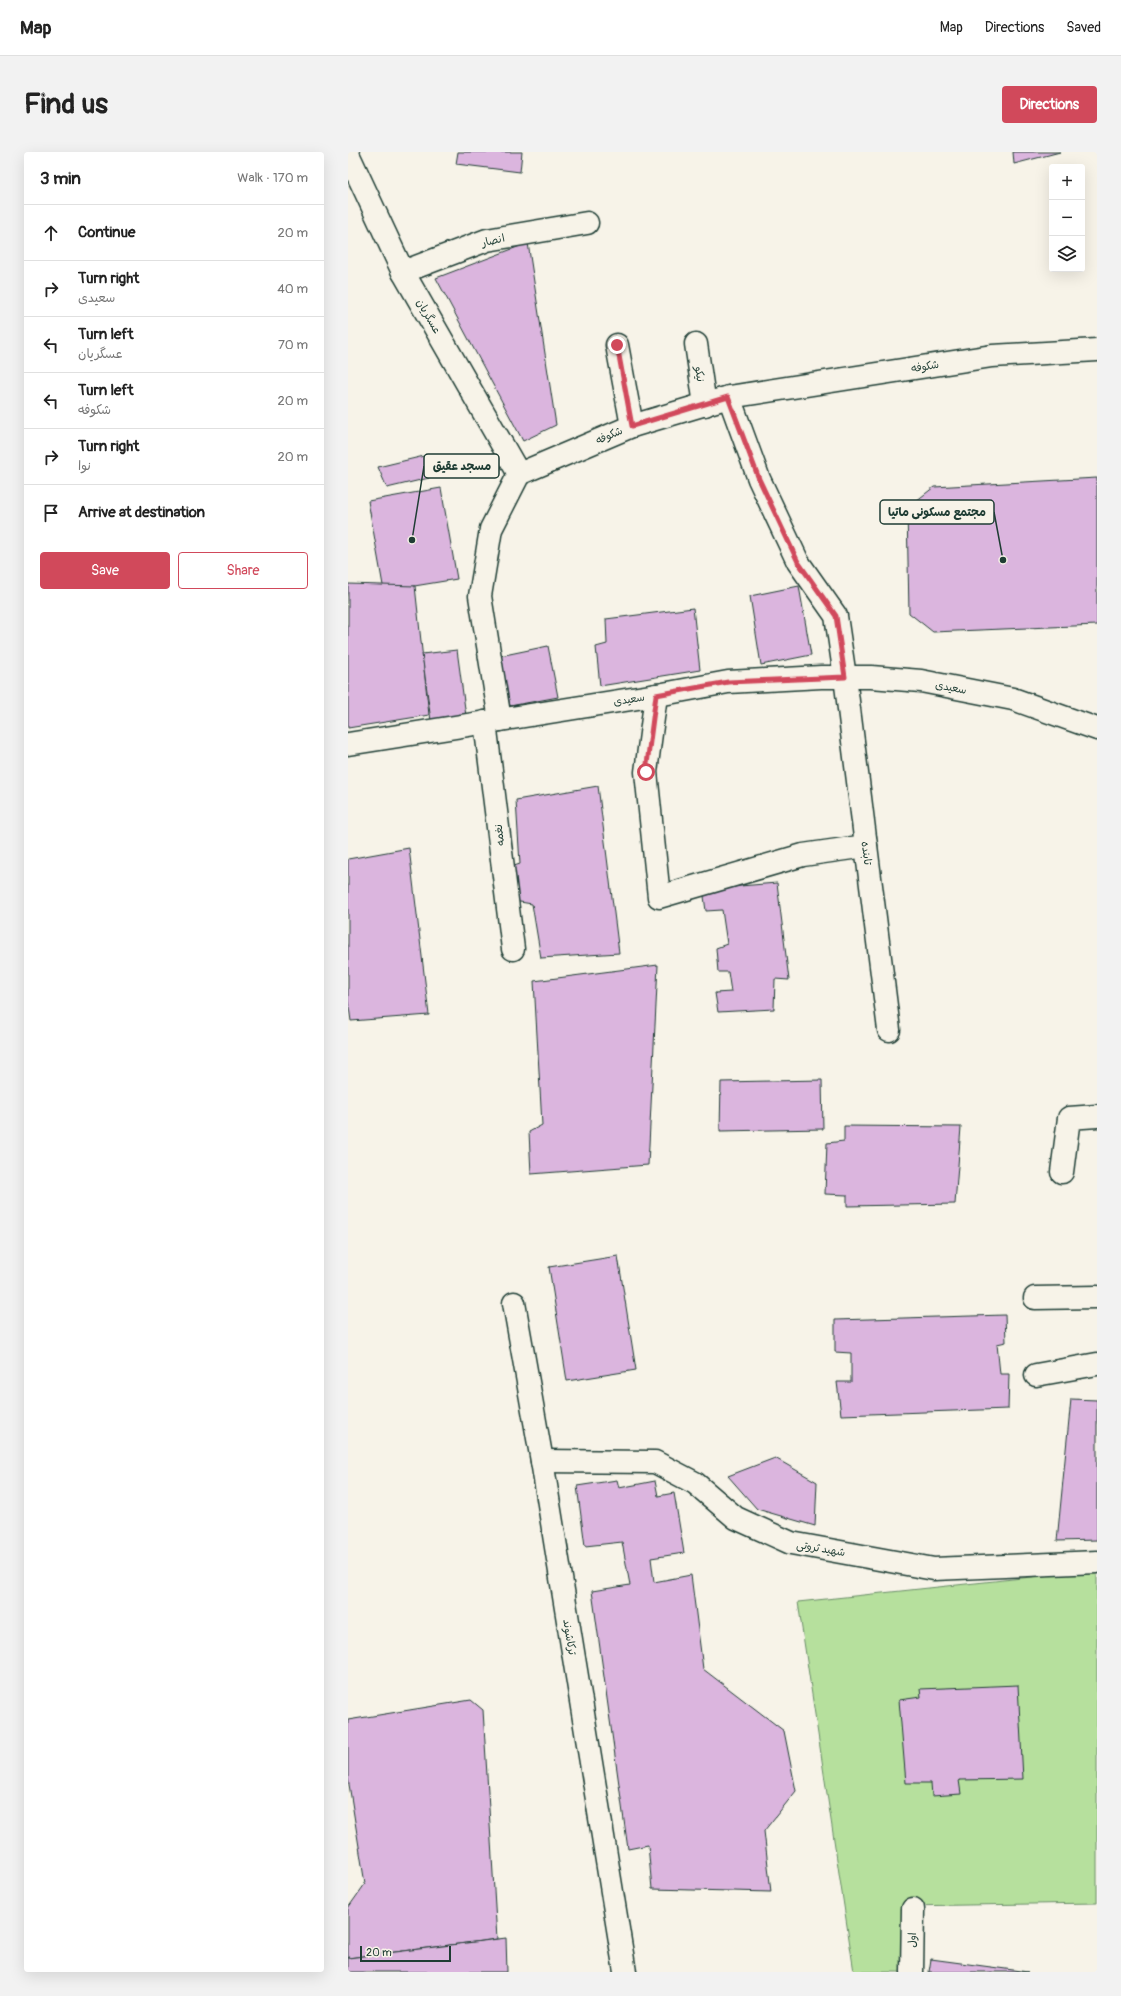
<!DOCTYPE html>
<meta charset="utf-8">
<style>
:root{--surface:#fff;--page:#f2f2f2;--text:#222;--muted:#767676;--line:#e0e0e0;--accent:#d1495b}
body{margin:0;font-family:Pangolin,"Playpen Sans Arabic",sans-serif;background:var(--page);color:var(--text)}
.controls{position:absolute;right:12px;top:12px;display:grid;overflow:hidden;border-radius:4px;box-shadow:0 4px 16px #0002}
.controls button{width:36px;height:36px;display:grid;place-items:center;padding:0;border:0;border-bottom:1px solid var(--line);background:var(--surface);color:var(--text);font:20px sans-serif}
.scale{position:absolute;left:12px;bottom:10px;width:91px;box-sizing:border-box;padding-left:4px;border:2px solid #1f3d34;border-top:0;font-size:11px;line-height:14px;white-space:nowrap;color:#1f3d34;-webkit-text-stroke:3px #f7f3e8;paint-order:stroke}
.stop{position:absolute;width:12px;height:12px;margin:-9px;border:3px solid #d1495b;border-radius:50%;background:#fff}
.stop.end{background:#d1495b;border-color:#fff;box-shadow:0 1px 4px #0008}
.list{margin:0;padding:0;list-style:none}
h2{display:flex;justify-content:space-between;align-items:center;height:52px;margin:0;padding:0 16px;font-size:17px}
h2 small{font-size:13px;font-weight:400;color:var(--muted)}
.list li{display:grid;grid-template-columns:26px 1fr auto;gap:12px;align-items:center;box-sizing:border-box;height:56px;padding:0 16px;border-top:1px solid var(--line)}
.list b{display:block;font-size:15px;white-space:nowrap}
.list p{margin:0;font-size:13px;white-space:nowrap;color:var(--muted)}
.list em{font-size:13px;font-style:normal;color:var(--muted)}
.actions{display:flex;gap:8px;padding:12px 16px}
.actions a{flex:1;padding:9px 0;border:1px solid var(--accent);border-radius:4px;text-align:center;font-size:14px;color:var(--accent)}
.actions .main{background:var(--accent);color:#fff}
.icon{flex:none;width:22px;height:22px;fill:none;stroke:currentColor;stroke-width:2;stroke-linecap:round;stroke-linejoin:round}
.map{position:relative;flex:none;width:749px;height:1820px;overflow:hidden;border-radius:4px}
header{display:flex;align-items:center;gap:24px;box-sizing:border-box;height:56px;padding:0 20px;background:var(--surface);border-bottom:1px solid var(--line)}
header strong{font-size:19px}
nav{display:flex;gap:22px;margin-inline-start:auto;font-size:14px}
.intro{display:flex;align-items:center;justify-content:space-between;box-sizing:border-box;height:96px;padding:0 24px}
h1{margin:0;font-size:28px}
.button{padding:10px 18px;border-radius:4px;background:var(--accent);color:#fff;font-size:14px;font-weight:700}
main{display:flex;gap:24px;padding:0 24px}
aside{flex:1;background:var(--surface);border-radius:4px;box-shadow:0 4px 16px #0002}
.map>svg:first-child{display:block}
.green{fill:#b6e09d;stroke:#6a8e68}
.building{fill:#dbb5de;stroke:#1f3d34}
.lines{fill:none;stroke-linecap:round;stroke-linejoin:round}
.minor-casing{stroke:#1f3d34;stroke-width:25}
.minor{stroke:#f7f3e8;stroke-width:22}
.route{stroke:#d1495b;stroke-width:5}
.labels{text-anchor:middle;stroke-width:4;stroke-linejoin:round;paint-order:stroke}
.street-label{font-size:11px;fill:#1f3d34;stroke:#f7f3e8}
.leader{fill:none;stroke:#1f3d34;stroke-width:1.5}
.callout-dot{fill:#1f3d34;stroke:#f7f3e8;stroke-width:1.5}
.callout{fill:#f7f3e8;stroke:#1f3d34;stroke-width:1.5}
.callout-label{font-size:12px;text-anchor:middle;font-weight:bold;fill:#1f3d34}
</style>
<header>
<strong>Map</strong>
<nav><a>Map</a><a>Directions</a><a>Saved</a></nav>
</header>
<div class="intro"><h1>Find us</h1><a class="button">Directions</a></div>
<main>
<aside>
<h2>3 min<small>Walk · 170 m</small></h2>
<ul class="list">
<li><svg class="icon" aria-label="ahead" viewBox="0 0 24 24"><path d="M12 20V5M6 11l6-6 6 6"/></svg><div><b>Continue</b></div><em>20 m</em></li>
<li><svg class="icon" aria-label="right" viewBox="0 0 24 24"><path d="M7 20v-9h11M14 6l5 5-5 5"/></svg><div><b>Turn right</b><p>سعیدی</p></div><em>40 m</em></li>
<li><svg class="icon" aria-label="left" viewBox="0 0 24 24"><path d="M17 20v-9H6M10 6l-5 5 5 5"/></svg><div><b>Turn left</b><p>عسگریان</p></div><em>70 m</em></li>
<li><svg class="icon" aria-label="left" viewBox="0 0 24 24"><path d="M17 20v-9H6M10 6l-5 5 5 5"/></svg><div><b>Turn left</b><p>شکوفه</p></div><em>20 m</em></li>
<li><svg class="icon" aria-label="right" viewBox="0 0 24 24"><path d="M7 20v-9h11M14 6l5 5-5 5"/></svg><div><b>Turn right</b><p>نوا</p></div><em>20 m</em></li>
<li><svg class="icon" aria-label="arrive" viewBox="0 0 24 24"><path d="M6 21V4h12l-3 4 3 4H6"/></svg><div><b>Arrive at destination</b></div></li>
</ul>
<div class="actions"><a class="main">Save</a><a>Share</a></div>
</aside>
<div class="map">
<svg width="749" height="1820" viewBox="0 0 749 1820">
<rect width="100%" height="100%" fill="#f7f3e8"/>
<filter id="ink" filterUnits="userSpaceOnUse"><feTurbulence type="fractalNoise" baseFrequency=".025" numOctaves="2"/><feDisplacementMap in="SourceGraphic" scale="8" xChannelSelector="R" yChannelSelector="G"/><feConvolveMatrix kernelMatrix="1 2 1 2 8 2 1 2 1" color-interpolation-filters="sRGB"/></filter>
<g filter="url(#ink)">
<polygon class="green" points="749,1418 749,1751 555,1754 553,1820 506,1820 450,1450"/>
<g class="building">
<polygon points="110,0 174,0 172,20 108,12"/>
<polygon points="665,0 712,0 666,12"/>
<polygon points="180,91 208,273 175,289 88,126"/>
<polygon points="76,304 81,326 39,336 30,315"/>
<polygon points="749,326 749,473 585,480 561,461 559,356 586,335"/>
<polygon points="93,336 109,427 36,439 20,349"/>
<polygon points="0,432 67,434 81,563 0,576"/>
<polygon points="451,434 463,503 413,513 402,444"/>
<polygon points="345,456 352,518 252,534 248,495 259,492 258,467"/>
<polygon points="200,494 210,545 162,554 152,504"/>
<polygon points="109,498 118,564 83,569 74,502"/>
<polygon points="250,634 271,801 193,806 184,752 166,749 160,716 172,712 168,648"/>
<polygon points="61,696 81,863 3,869 0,848 0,707"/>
<polygon points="429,731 441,828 427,827 426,857 370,860 367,841 383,840 380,820 370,820 368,796 379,792 374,758 358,759 355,737"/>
<polygon points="310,813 300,1013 183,1022 181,980 194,973 186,829"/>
<polygon points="474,928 475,977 372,979 373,930"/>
<polygon points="496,974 613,975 607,1052 499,1054 499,1043 477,1042 479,991 496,989"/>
<polygon points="270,1104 288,1218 219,1229 201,1115"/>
<polygon points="657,1163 658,1190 649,1192 652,1222 661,1222 660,1257 493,1263 489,1230 503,1230 503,1201 487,1200 487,1168"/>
<polygon points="723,1247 749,1248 749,1388 709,1389"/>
<polygon points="427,1306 469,1330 467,1374 409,1357 380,1324"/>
<polygon points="269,1328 271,1336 307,1329 310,1344 326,1341 336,1401 303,1406 306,1430 343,1423 355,1517 436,1579 448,1639 416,1679 423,1740 304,1737 300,1693 280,1697 244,1439 282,1433 274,1390 237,1394 229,1334"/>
<polygon points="670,1533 675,1627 611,1628 613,1642 584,1644 583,1631 558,1631 551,1548 573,1545 572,1537"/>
<polygon points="123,1548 135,1558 149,1787 0,1806 0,1756 17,1732 0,1626 0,1568"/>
<polygon points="158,1786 159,1820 0,1820 0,1806"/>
<polygon points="583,1807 680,1820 581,1820"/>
</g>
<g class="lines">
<defs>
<g id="minor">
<polyline points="0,2 55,120 171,322"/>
<polyline points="55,120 139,88 239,71"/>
<polyline points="348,192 357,253"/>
<polyline points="269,193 284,274"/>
<polyline points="381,245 411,327 450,410 488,464 497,525 541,878"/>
<polyline points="308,543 298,620 311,745 455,703 518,694"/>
<polyline points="152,568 132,444 143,377 171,322 284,274 381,245 644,204 749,198"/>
<polyline points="137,570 165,797"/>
<polyline points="0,592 315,542 380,530 473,525 523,525 573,529 665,547 749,577"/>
<polyline points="714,1020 721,966 749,964"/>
<polyline points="687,1146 749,1145"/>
<polyline points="166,1151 194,1309 277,1820"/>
<polyline points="688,1223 749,1212"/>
<polyline points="194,1309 307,1310 347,1331 388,1366 443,1391 586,1417 749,1410"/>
<polyline points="564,1820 565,1757"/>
</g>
</defs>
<use href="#minor" class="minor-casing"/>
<use href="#minor" class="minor"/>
</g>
</g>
<g class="lines" filter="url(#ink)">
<polyline class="route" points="269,193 284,274 380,245 411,327 450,410 488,464 497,525 380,530 308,543 298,620"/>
</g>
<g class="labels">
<g class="street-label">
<text transform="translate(145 88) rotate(-13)" y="4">انصار</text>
<text transform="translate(81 164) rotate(60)" y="4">عسگریان</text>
<text transform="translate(577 214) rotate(-9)" y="4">شکوفه</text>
<text transform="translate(352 222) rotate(82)" y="4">نیکو</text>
<text transform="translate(261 283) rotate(-23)" y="4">شکوفه</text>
<text transform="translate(603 535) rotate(11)" y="4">سعیدی</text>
<text transform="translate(281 547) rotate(-9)" y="4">سعیدی</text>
<text transform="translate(151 683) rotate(-97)" y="4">نغمه</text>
<text transform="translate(519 701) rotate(83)" y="4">تابنده</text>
<text transform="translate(473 1396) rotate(10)" y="4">شهید ثروتی</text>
<text transform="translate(222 1485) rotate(81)" y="4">ترکاشوند</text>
<text transform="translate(564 1788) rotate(-89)" y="4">اول</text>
</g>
</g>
<path class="leader" d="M64 388L76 314M655 408L646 360"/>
<g class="callout-dot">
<circle cx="64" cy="388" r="4"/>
<circle cx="655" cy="408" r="4"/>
</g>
<g class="callout">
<rect x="76" y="302" width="75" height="24" rx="4"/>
<rect x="532" y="348" width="114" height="24" rx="4"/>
</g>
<g class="callout-label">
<text x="114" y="318">مسجد عقیق</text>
<text x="589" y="364">مجتمع مسکونی ماتیا</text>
</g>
</svg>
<div class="controls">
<button>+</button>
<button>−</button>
<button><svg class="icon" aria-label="layers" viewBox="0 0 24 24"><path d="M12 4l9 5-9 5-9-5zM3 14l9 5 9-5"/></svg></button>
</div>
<div class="scale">20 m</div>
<div class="stop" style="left:298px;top:620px"></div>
<div class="stop end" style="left:269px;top:193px"></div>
</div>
</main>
